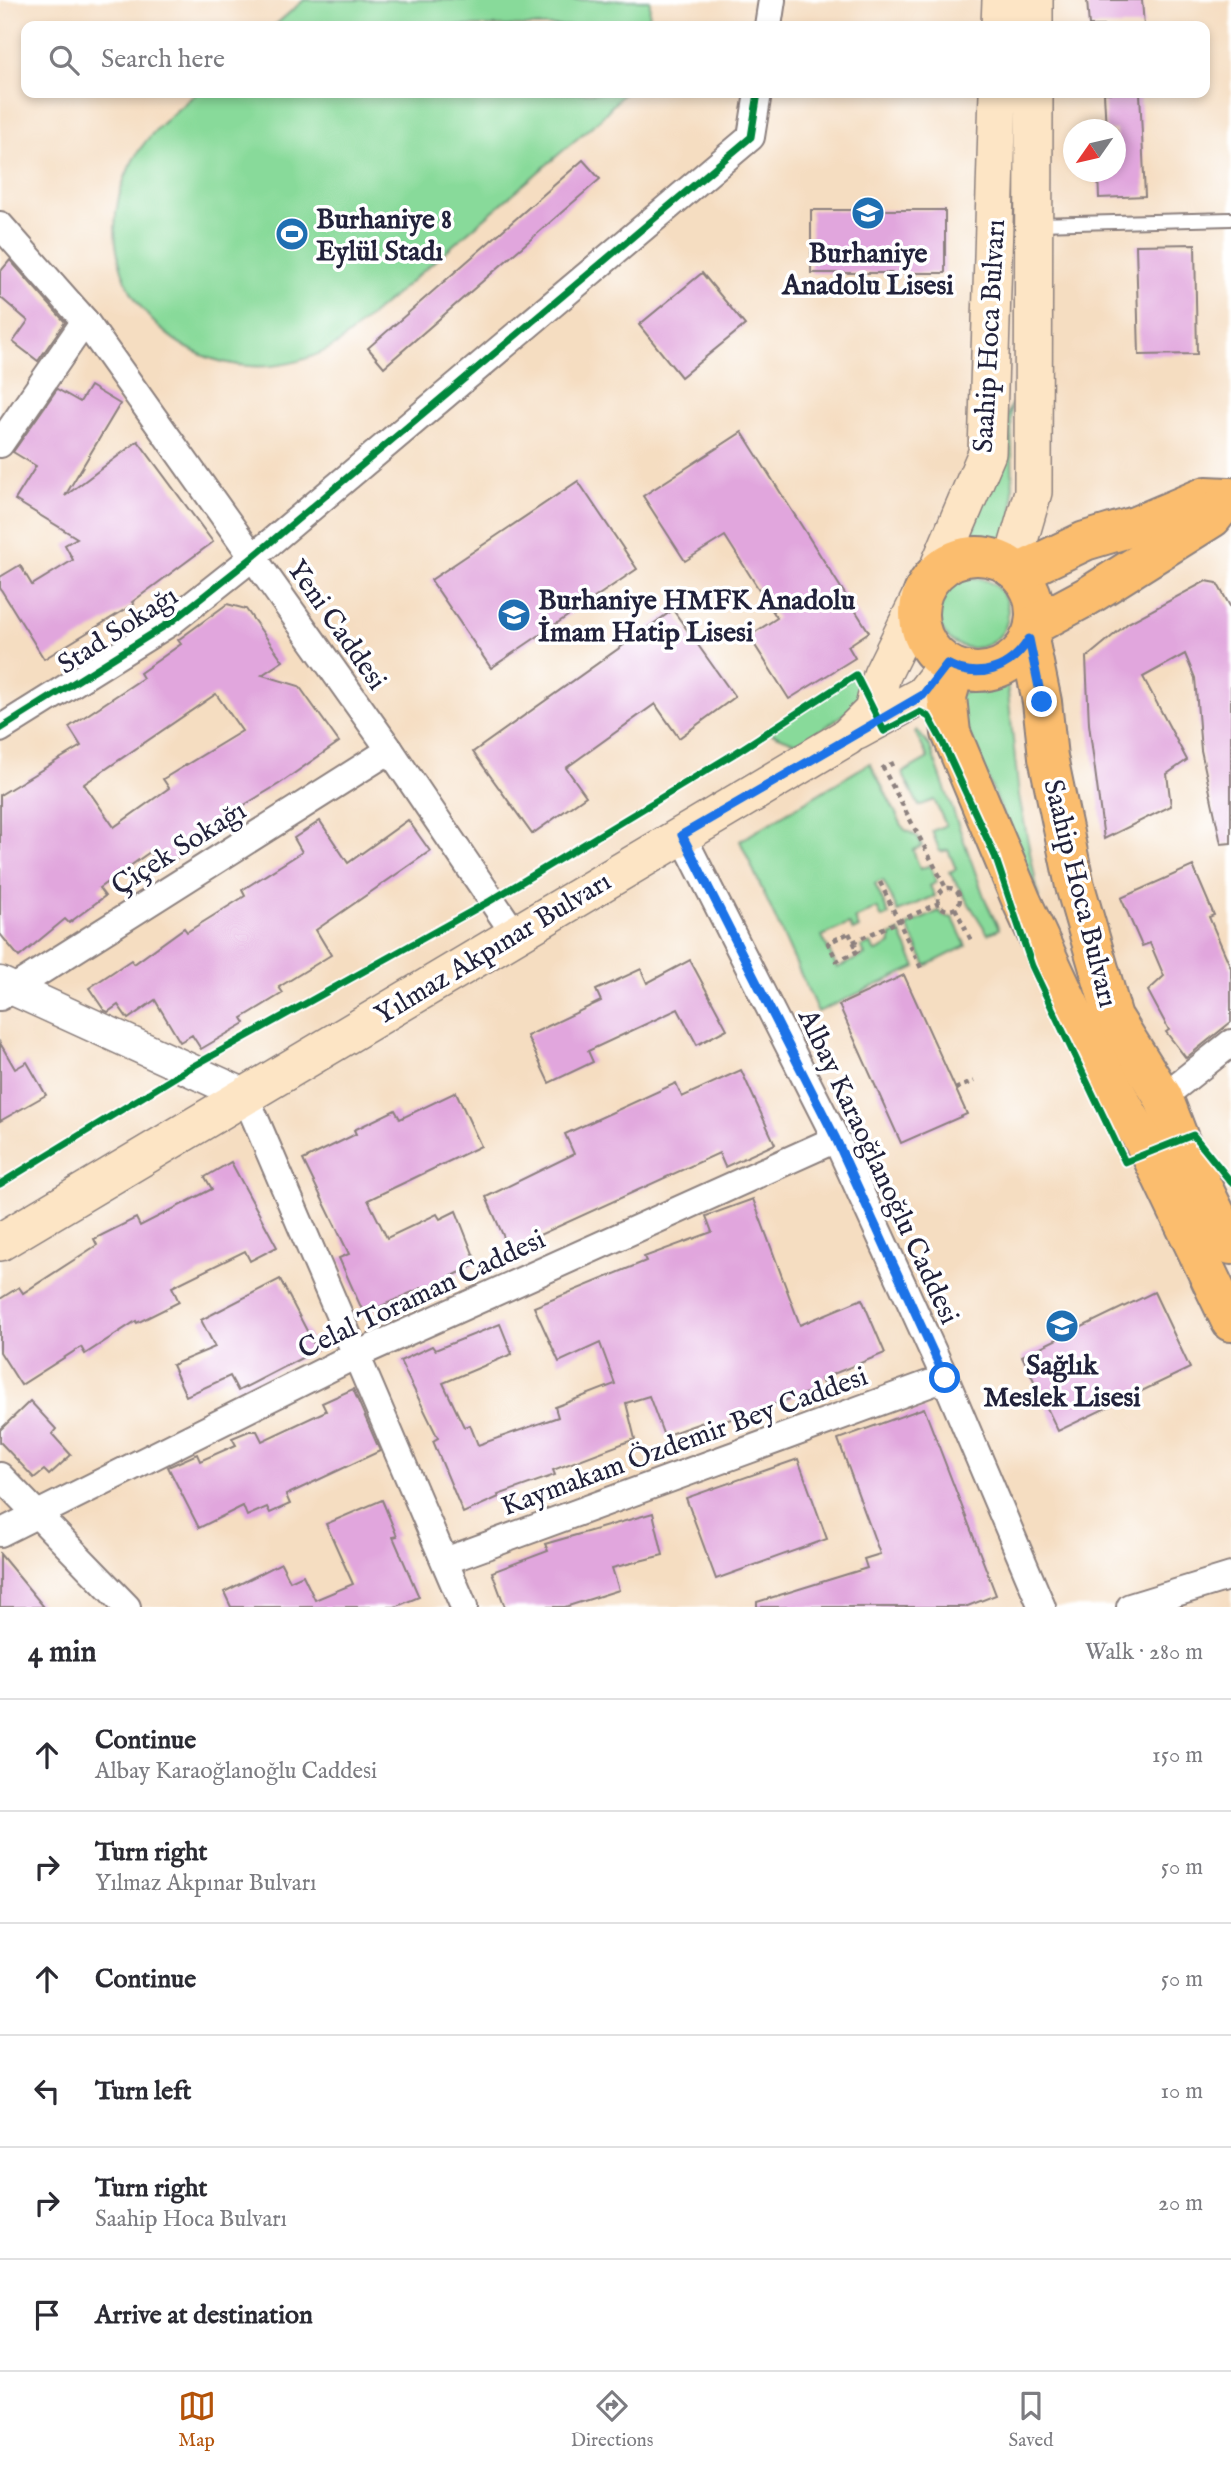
<!DOCTYPE html>
<meta charset="utf-8">
<style>
:root{--surface:#fff;--page:#f2f2f3;--text:#2b2b33;--muted:#7c7c81;--line:#e1e1e2;--accent:#b45309}
body{margin:0;font-family:"IM FELL English",serif;background:var(--page);color:var(--text)}
.compass{position:absolute;left:1063px;top:119px;width:63px;height:63px;border-radius:50%;background:var(--surface);box-shadow:0 4px 10px #0003;rotate:236deg}
.stop{position:absolute;width:21px;height:21px;margin:-16px;border:5px solid #1a73e8;border-radius:50%;background:#fff}
.stop.end{background:#1a73e8;border-color:#fff;box-shadow:0 2px 7px #0008}
.list{margin:0;padding:0;list-style:none}
h2{display:flex;justify-content:space-between;align-items:center;height:91px;margin:0;padding:0 28px;font-size:30px}
h2 small{font-size:23px;font-weight:400;color:var(--muted)}
.list li{display:grid;grid-template-columns:46px 1fr auto;gap:21px;align-items:center;box-sizing:border-box;height:112px;padding:0 28px;border-top:2px solid var(--line)}
.list b{display:block;font-size:26px;white-space:nowrap}
.list p{margin:0;font-size:23px;white-space:nowrap;color:var(--muted)}
.list em{font-size:23px;font-style:normal;color:var(--muted)}
.icon{flex:none;width:38px;height:38px;fill:none;stroke:currentColor;stroke-width:2;stroke-linecap:round;stroke-linejoin:round}
.map{position:relative;flex:none;width:1231px;height:1607px;overflow:hidden}
.search{position:absolute;background:var(--surface);box-shadow:0 4px 10px #0003;left:21px;right:21px;top:21px;height:77px;display:flex;align-items:center;gap:18px;box-sizing:border-box;padding:0 24px;border-radius:14px;color:var(--muted);font-size:26px}
.sheet{height:763px;background:var(--surface)}
nav{display:flex;justify-content:space-around;align-items:center;box-sizing:border-box;height:98px;border-top:2px solid var(--line);background:var(--surface);font-size:19px;color:var(--muted)}
nav a{display:grid;justify-items:center;gap:4px}
nav .on{color:var(--accent)}
.map>svg:first-child{display:block}
.green{fill:#88da9a;stroke:#557e6a;stroke-width:2}
.building{fill:#e1a6dd;fill-rule:evenodd}
.lines{fill:none;stroke-linecap:round;stroke-linejoin:round}
.service-casing{stroke:#8c807e;stroke-width:16}
.minor-casing{stroke:#8c807e;stroke-width:30}
.tertiary-casing{stroke:#8c807e;stroke-width:35}
.secondary-casing{stroke:#8c807e;stroke-width:40}
.primary-casing{stroke:#8c807e;stroke-width:42}
.path{stroke:#8c807e;stroke-width:4.5;stroke-dasharray:5 5;stroke-linecap:butt}
.service{stroke:#fff;stroke-width:12}
.minor{stroke:#fff;stroke-width:26}
.tertiary{stroke:#fff;stroke-width:32}
.secondary{stroke:#fde5c5;stroke-width:37}
.primary{stroke:#fbbd6e;stroke-width:38}
.cycleway-casing{stroke:#fff;stroke-width:11}
.cycleway{stroke:#00873e;stroke-width:7}
.route{stroke:#1a73e8;stroke-width:9}
.labels{text-anchor:middle;stroke-width:7;stroke-linejoin:round;paint-order:stroke}
.poi-label{font-size:28px;font-weight:bold;fill:#22223b;stroke:#fff;text-anchor:start}
.street-label{font-size:28px;fill:#22223b;stroke:#fff}
</style>
<div class="map">
<svg width="1231" height="1607" viewBox="0 0 1231 1607">
<rect width="100%" height="100%" fill="#fff"/>
<filter id="ink" filterUnits="userSpaceOnUse"><feTurbulence type="fractalNoise" baseFrequency=".0143" numOctaves="2"/><feDisplacementMap in="SourceGraphic" scale="14" xChannelSelector="R" yChannelSelector="G"/><feConvolveMatrix kernelMatrix="1 2 1 2 8 2 1 2 1" color-interpolation-filters="sRGB"/></filter>
<filter id="wash" filterUnits="userSpaceOnUse"><feTurbulence type="fractalNoise" baseFrequency=".00686" numOctaves="4" result="noise"/><feDisplacementMap in="SourceGraphic" scale="28" xChannelSelector="R" yChannelSelector="G"/><feGaussianBlur stdDeviation="1.57" result="paint"/><feColorMatrix in="noise" values="0 0 0 0 0 0 0 0 0 0 0 0 0 0 0 0 0 1.4 0 .05"/><feComposite in="paint" operator="in"/></filter>
<g filter="url(#wash)">
<rect width="100%" height="100%" fill="#f5ddc1"/>
<g class="green">
<polygon points="304,0 650,0 649,26 274,26"/>
<path d="M197,93H624L600,119L339,343C217,418 69,300 129,168C144,136 171,115 197,93Z"/>
<polygon points="1011,404 1014,546 970,541"/>
<circle cx="973" cy="613" r="35"/>
<polygon points="875,663 852,708 809,739 796,743 766,731"/>
<polygon points="1007,683 1019,796 1039,898 952,695"/>
<polygon points="917,730 930,747 985,899 999,929 988,934 949,872 956,869 948,850 940,852 932,831 946,825 934,800 919,806 902,773 928,758 915,732"/>
<polygon points="870,763 904,829 918,837 922,846 913,850 920,869 930,865 937,882 930,886 935,896 898,912 883,880 875,884 889,915 882,918 877,908 855,919 859,928 853,931 849,924 822,936 837,968 865,955 861,947 871,943 875,952 891,944 890,936 900,932 916,967 818,1012 740,841"/>
<polygon points="939,911 944,916 953,918 966,946 926,966 907,926"/>
</g>
<g id="blocks">
<g class="building">
<polygon points="1087,0 1142,0 1144,26 1089,26"/>
<polygon points="1104,93 1140,93 1145,196 1099,198 1098,172 1116,172 1116,130 1106,130"/>
<polygon points="583,160 600,179 384,367 368,348"/>
<rect x="811" y="210" width="134" height="63"/>
<polygon points="1195,244 1197,354 1139,355 1136,245"/>
<polygon points="10,260 65,322 38,361 13,342 28,321 0,297 0,272"/>
<polygon points="702,273 745,325 681,377 639,325"/>
<polygon points="90,386 120,404 65,496 138,441 213,542 132,602 134,604 44,659 0,588 0,577 20,565 32,585 73,560 65,545 77,538 15,500 36,466 13,452 57,389 80,402"/>
<polygon points="742,432 869,632 848,646 855,658 789,699 749,636 777,618 725,536 685,561 643,496"/>
<polygon points="578,481 637,569 491,668 431,580"/>
<polygon points="1206,581 1217,583 1231,608 1231,843 1221,844 1201,750 1195,678 1185,654 1143,677 1187,760 1167,774 1171,806 1104,839 1089,724 1086,658 1128,623"/>
<path d="M227,604L246,609L283,661L262,675L299,686L339,742L279,784L178,845L184,853L161,869L150,852L99,888L105,896L69,923L65,919L19,957L0,934V795L81,746L69,727L143,678L140,673L181,644L178,640ZM216,694L242,731L163,779L169,788L114,827L84,784Z"/>
<polygon points="673,610 735,697 679,738 655,704 566,768 586,796 532,834 473,752"/>
<polygon points="408,820 430,851 316,930 331,955 279,987 283,993 242,1018 245,1023 201,1049 192,1035 180,1042 155,1000 128,1019 118,1005 108,1012 104,1010 89,988 131,960 134,964 184,928 187,932 245,896 242,890 302,852 294,838 320,821 348,863"/>
<polygon points="1193,866 1214,915 1209,917 1231,968 1231,1022 1186,1058 1166,1032 1169,1030 1148,991 1164,976 1150,943 1142,946 1121,898"/>
<polygon points="690,960 727,1029 697,1045 678,1009 588,1051 593,1062 549,1083 527,1036 601,1001 596,990 641,969 647,983"/>
<polygon points="904,975 967,1114 901,1143 839,1005"/>
<polygon points="0,1043 15,1069 27,1062 46,1095 0,1121"/>
<polygon points="741,1070 775,1144 725,1167 719,1153 509,1249 486,1197 574,1154 565,1134 676,1083 682,1097"/>
<polygon points="456,1092 481,1146 368,1200 387,1238 437,1214 440,1219 456,1211 477,1264 422,1291 421,1288 364,1314 339,1258 349,1254 303,1160 356,1134 354,1130 395,1110 400,1119"/>
<polygon points="231,1162 277,1247 250,1261 245,1251 172,1287 179,1302 137,1323 136,1321 85,1354 81,1347 21,1385 0,1352 0,1299 19,1287 23,1293 97,1245 94,1239 136,1218 140,1226 212,1189 205,1177"/>
<polygon points="753,1199 800,1325 862,1299 885,1353 821,1379 824,1387 708,1427 706,1421 664,1436 649,1396 626,1403 635,1439 553,1470 555,1475 498,1495 499,1497 463,1513 433,1441 438,1438 400,1361 432,1346 435,1350 500,1324 512,1354 443,1383 464,1427 470,1425 478,1445 558,1417 555,1407 615,1384 600,1343 559,1362 534,1307 646,1261 644,1257 712,1232 706,1216"/>
<polygon points="280,1279 317,1350 238,1391 230,1376 186,1396 172,1365 215,1347 201,1320"/>
<polygon points="1154,1292 1190,1368 1058,1431 1022,1356"/>
<polygon points="353,1389 380,1451 286,1495 290,1504 270,1513 267,1507 247,1516 243,1506 199,1528 168,1467 197,1454 200,1461 236,1445 232,1438 249,1431 257,1431 262,1441 326,1411 322,1403"/>
<polygon points="30,1401 56,1429 52,1434 71,1455 49,1475 44,1470 34,1478 0,1442 0,1430"/>
<polygon points="924,1408 996,1595 965,1607 757,1607 757,1602 867,1568 864,1559 880,1554 838,1439"/>
<polygon points="798,1459 827,1539 716,1579 686,1498"/>
<polygon points="382,1500 397,1536 393,1537 419,1597 395,1607 231,1607 224,1592 281,1563 290,1581 303,1575 315,1600 353,1584 326,1524"/>
<polygon points="653,1513 663,1555 612,1568 619,1590 565,1607 505,1607 492,1572 548,1551 545,1544"/>
<polygon points="0,1554 44,1607 0,1607"/>
</g>
</g>
</g>
<g filter="url(#ink)">
<use href="#blocks" fill-opacity="0" stroke="#8c807e" stroke-width="2"/>
<g class="lines">
<defs>
<polyline id="service" points="1037,224 1231,219"/>
<g id="minor">
<polyline points="768,26 772,0"/>
<polyline points="0,225 85,321 390,750 514,933"/>
<polyline points="0,444 85,321"/>
<polyline points="0,729 171,622 253,557 751,137 758,93"/>
<polyline points="682,835 836,1139 945,1378 1042,1607"/>
<polyline points="0,997 390,750"/>
<polyline points="245,1095 464,1607"/>
<polyline points="1163,1097 1231,1043"/>
<polyline points="0,1476 127,1607"/>
<polyline points="0,1533 356,1355 836,1139"/>
<polyline points="445,1561 945,1378"/>
<polyline points="1130,1607 1231,1576"/>
</g>
<polyline id="tertiary" points="0,983 245,1095"/>
<g id="secondary">
<polyline points="1000,26 1001,0"/>
<polyline points="1034,26 1034,0"/>
<polyline points="1011,568 1033,492 1034,93"/>
<polyline points="937,571 987,453 998,93"/>
<polyline points="857,731 923,695 947,664"/>
<polyline points="0,1242 847,737 873,711 882,675 921,596"/>
</g>
<g id="primary">
<circle cx="977" cy="614" r="58"/>
<polyline points="1018,573 1085,541 1135,526 1206,496 1228,497"/>
<polyline points="1034,625 1088,596 1212,518 1229,497"/>
<polyline points="1029,639 1042,702 1048,757 1075,886 1113,1017 1163,1097 1180,1141 1231,1245"/>
<polyline points="955,668 947,697 951,733 1022,902 1083,1034 1150,1153 1231,1322"/>
</g>
</defs>
<use href="#service" class="service-casing"/>
<use href="#minor" class="minor-casing"/>
<use href="#tertiary" class="tertiary-casing"/>
<use href="#secondary" class="secondary-casing"/>
<use href="#primary" class="primary-casing"/>
<g class="path">
<polyline points="894,763 883,768 946,888"/>
<polyline points="880,882 921,968"/>
<circle cx="949" cy="899" r="11"/>
<polyline points="955,908 972,942"/>
<polygon points="849,933 858,951 837,961 828,943"/>
<polyline points="853,942 939,903"/>
<polyline points="955,1089 974,1081"/>
</g>
<use href="#service" class="service"/>
<use href="#minor" class="minor"/>
<use href="#tertiary" class="tertiary"/>
<use href="#secondary" class="secondary"/>
<use href="#primary" class="primary"/>
<defs>
<g id="cycleway">
<polyline points="0,729 171,622 253,557 751,137 758,93"/>
<polyline points="0,1184 188,1069 490,901 737,752 856,675 884,731 920,712 929,717 942,741 995,856 1032,966 1125,1162 1193,1135 1231,1182"/>
</g>
</defs>
<use href="#cycleway" class="cycleway-casing"/>
<use href="#cycleway" class="cycleway"/>
</g>
</g>
<g class="lines" filter="url(#ink)">
<path class="route" d="M945,1378L836,1139L682,835L923,695L947,664C979,681 1011,669 1029,639L1042,702"/>
</g>
<defs>
<symbol id="school-disc" viewBox="-11 -11 22 22"><circle r="9.5" fill="#1f6fb2" stroke="#fff"/><path d="M0-5L7-2L0 1L-7-2ZM-4 1L0 2.5L4 1V4Q0 6-4 4Z" fill="#fff"/></symbol>
<symbol id="stadium-disc" viewBox="-11 -11 22 22"><circle r="9.5" fill="#1f6fb2" stroke="#fff"/><path d="M0-5a6.5 5 0 1 0 0 10a6.5 5 0 1 0 0-10ZM-3.5-1.8h7v3.6h-7Z" fill="#fff"/></symbol>
</defs>
<g fill-rule="evenodd">
<use href="#school-disc" x="849" y="194" width="38" height="38"/>
<use href="#stadium-disc" x="273" y="215" width="38" height="38"/>
<use href="#school-disc" x="495" y="596" width="38" height="38"/>
<use href="#school-disc" x="1043" y="1307" width="38" height="38"/>
</g>
<g class="labels">
<g class="poi-label">
<text x="316" y="228">Burhaniye 8<tspan x="316" dy="32">Eylül Stadı</tspan></text>
<text x="868" y="262" text-anchor="middle">Burhaniye<tspan x="868" dy="32">Anadolu Lisesi</tspan></text>
<text x="538" y="609">Burhaniye HMFK Anadolu<tspan x="538" dy="32">İmam Hatip Lisesi</tspan></text>
<text x="1062" y="1374" text-anchor="middle">Sağlık<tspan x="1062" dy="32">Meslek Lisesi</tspan></text>
</g>
<g class="street-label">
<text transform="translate(988 336) rotate(-87)" y="10">Saahip Hoca Bulvarı</text>
<text transform="translate(338 624) rotate(55)" y="10">Yeni Caddesi</text>
<text transform="translate(117 629) rotate(-33)" y="10">Stad Sokağı</text>
<text transform="translate(178 847) rotate(-32)" y="10">Çiçek Sokağı</text>
<text transform="translate(1082 893) rotate(76)" y="10">Saahip Hoca Bulvarı</text>
<text transform="translate(492 947) rotate(-31)" y="10">Yılmaz Akpınar Bulvarı</text>
<text transform="translate(880 1166) rotate(65)" y="10">Albay Karaoğlanoğlu Caddesi</text>
<text transform="translate(421 1293) rotate(-25)" y="10">Celal Toraman Caddesi</text>
<text transform="translate(684 1440) rotate(-20)" y="10">Kaymakam Özdemir Bey Caddesi</text>
</g>
</g>
</svg>
<svg class="compass" viewBox="-18 -18 36 36"><path d="M0-13l5 13h-10z" fill="#e53935"/><path d="M0 13l5-13h-10z" fill="#7c7c81"/></svg>
<div class="stop" style="left:945px;top:1378px"></div>
<div class="stop end" style="left:1042px;top:702px"></div>
<div class="search"><svg class="icon" aria-label="search" viewBox="0 0 24 24"><circle cx="10" cy="10" r="6"/><path d="M15 15l6 6"/></svg>Search here</div>
</div>
<section class="sheet">
<h2>4 min<small>Walk · 280 m</small></h2>
<ul class="list">
<li><svg class="icon" aria-label="ahead" viewBox="0 0 24 24"><path d="M12 20V5M6 11l6-6 6 6"/></svg><div><b>Continue</b><p>Albay Karaoğlanoğlu Caddesi</p></div><em>150 m</em></li>
<li><svg class="icon" aria-label="right" viewBox="0 0 24 24"><path d="M7 20v-9h11M14 6l5 5-5 5"/></svg><div><b>Turn right</b><p>Yılmaz Akpınar Bulvarı</p></div><em>50 m</em></li>
<li><svg class="icon" aria-label="ahead" viewBox="0 0 24 24"><path d="M12 20V5M6 11l6-6 6 6"/></svg><div><b>Continue</b></div><em>50 m</em></li>
<li><svg class="icon" aria-label="left" viewBox="0 0 24 24"><path d="M17 20v-9H6M10 6l-5 5 5 5"/></svg><div><b>Turn left</b></div><em>10 m</em></li>
<li><svg class="icon" aria-label="right" viewBox="0 0 24 24"><path d="M7 20v-9h11M14 6l5 5-5 5"/></svg><div><b>Turn right</b><p>Saahip Hoca Bulvarı</p></div><em>20 m</em></li>
<li><svg class="icon" aria-label="arrive" viewBox="0 0 24 24"><path d="M6 21V4h12l-3 4 3 4H6"/></svg><div><b>Arrive at destination</b></div></li>
</ul>
</section>
<nav>
<a class="on"><svg class="icon" aria-label="map" viewBox="0 0 24 24"><path d="M3 6l6-2 6 2 6-2v14l-6 2-6-2-6 2zM9 4v14M15 6v14"/></svg>Map</a>
<a><svg class="icon" aria-label="directions" viewBox="0 0 24 24"><path d="M12 3l9 9-9 9-9-9zM9 14v-3h6M13 9l2 2-2 2"/></svg>Directions</a>
<a><svg class="icon" aria-label="saved" viewBox="0 0 24 24"><path d="M7 4h10v16l-5-4-5 4z"/></svg>Saved</a>
</nav>
